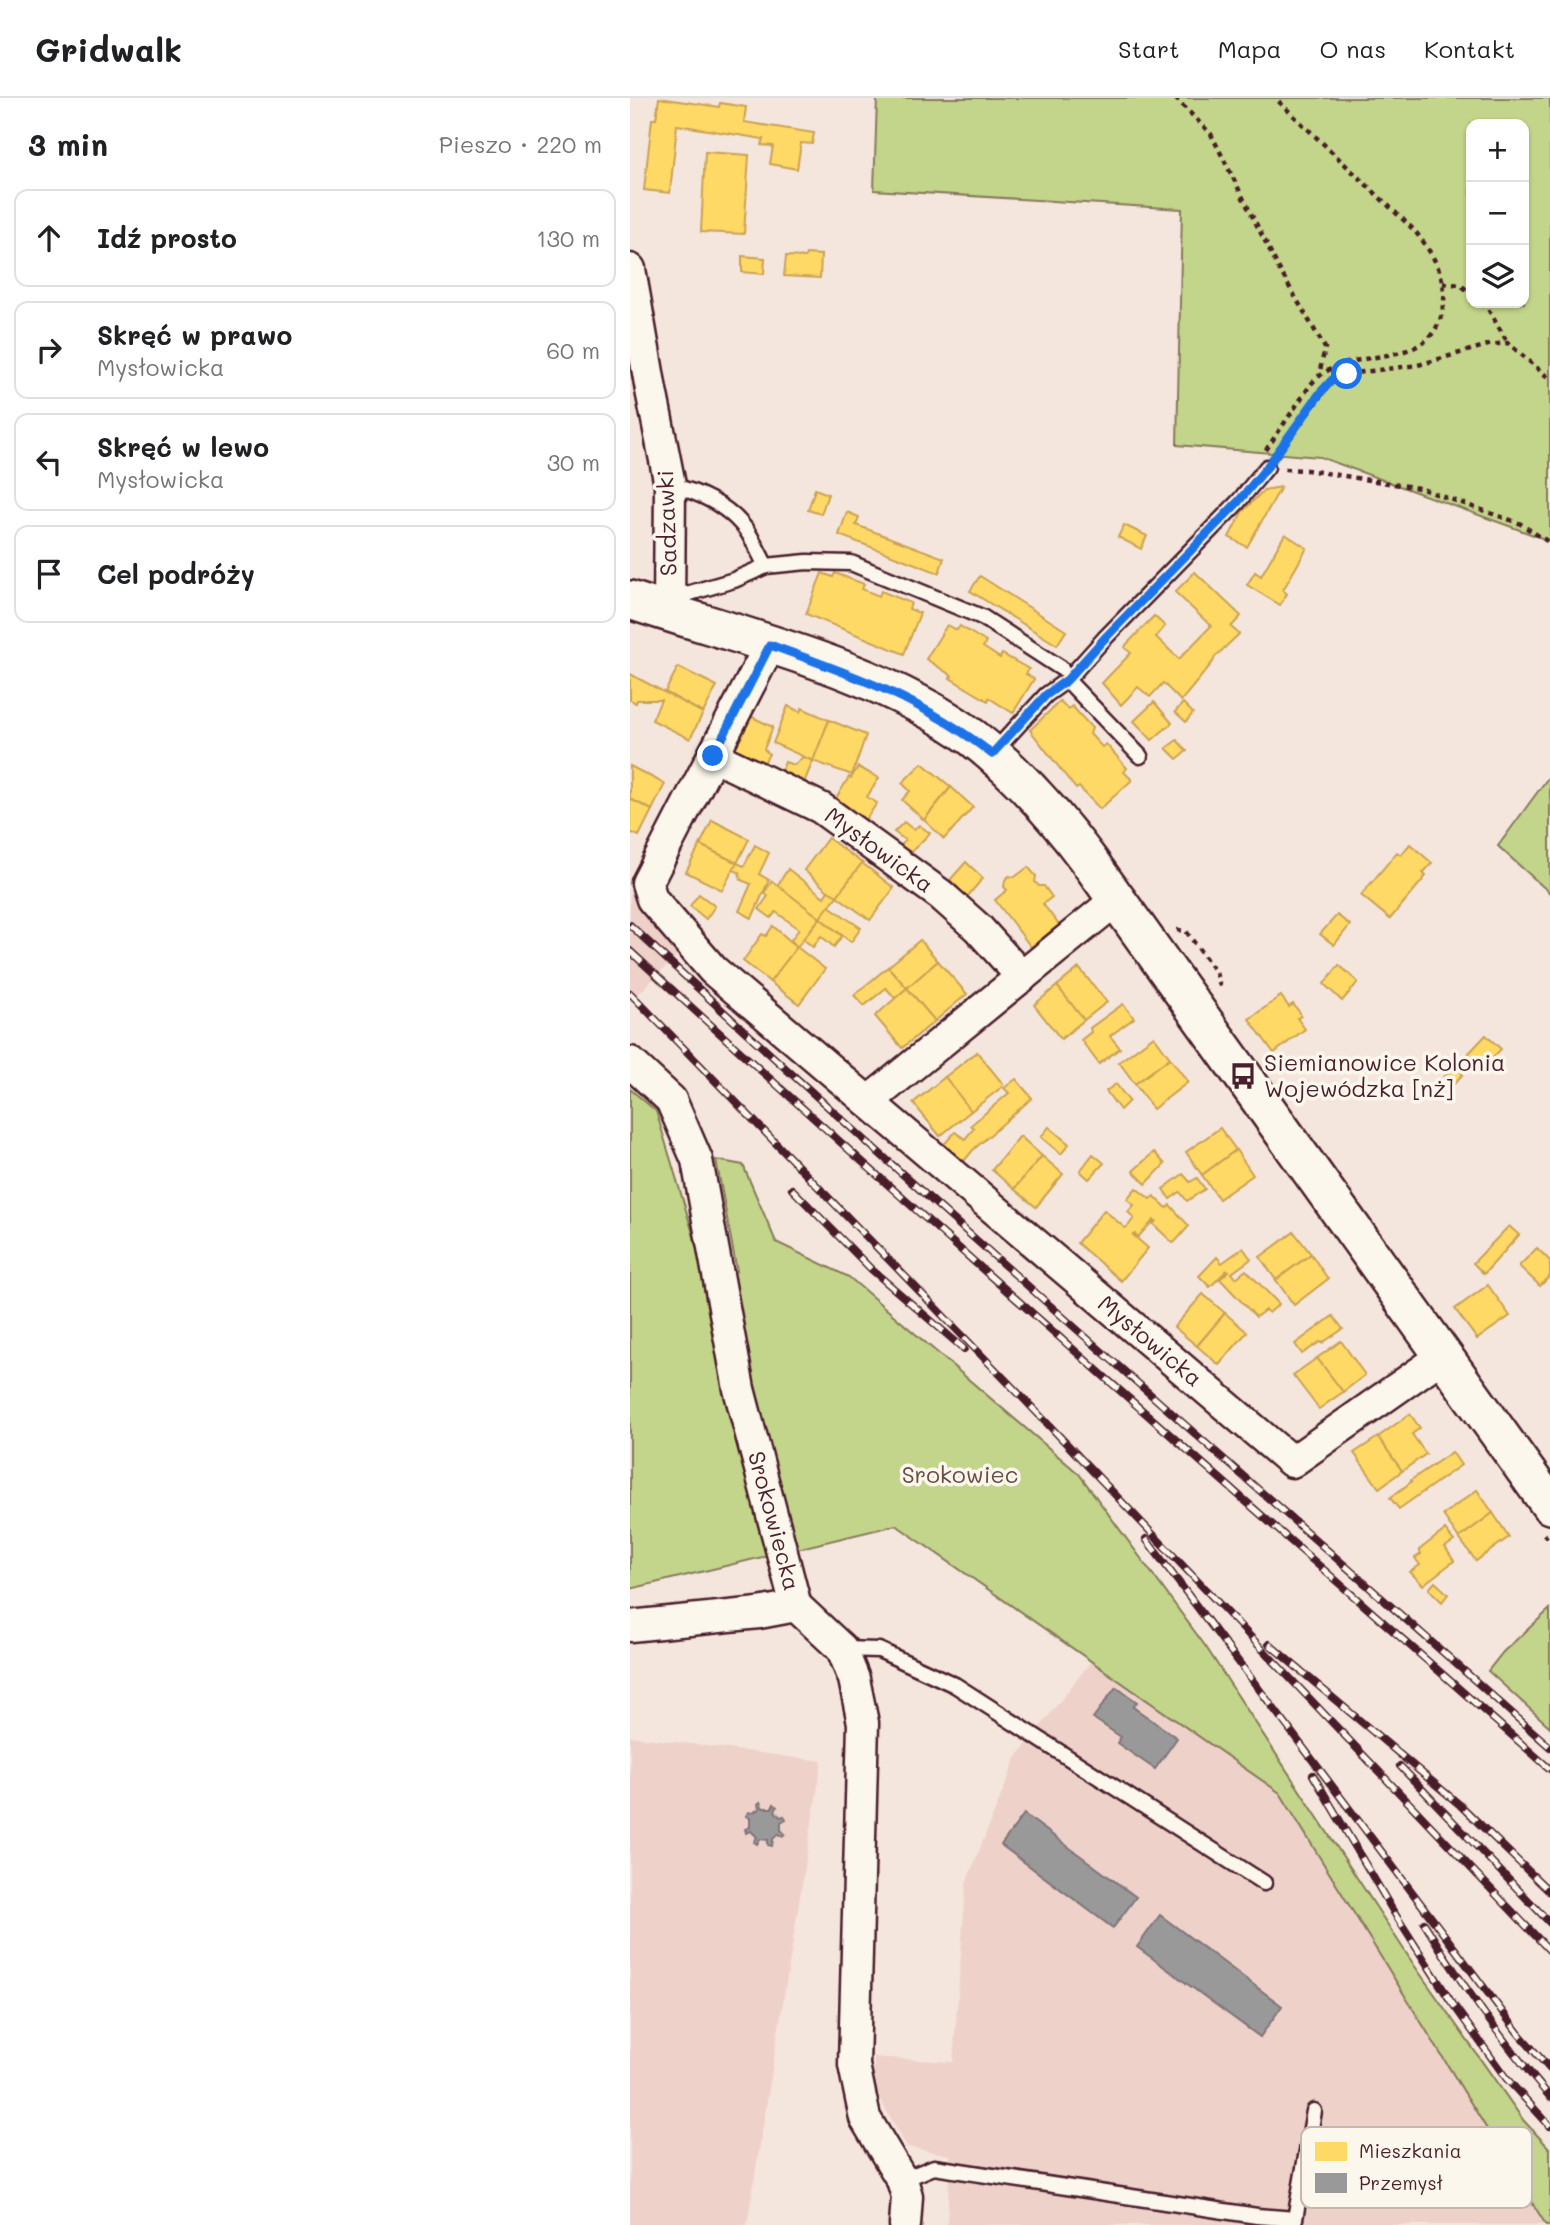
<!DOCTYPE html>
<html lang="pl">
<meta charset="utf-8">
<style>
:root{--surface:#fff;--page:#f2f2f2;--text:#202124;--muted:#757577;--line:#e0e0e0}
body{margin:0;font-family:Mali,sans-serif;background:var(--page);color:var(--text)}
.controls{position:absolute;right:21px;top:21px;display:grid;overflow:hidden;border-radius:14px;box-shadow:0 2px 5px #0004}
.controls button{width:63px;height:63px;display:grid;place-items:center;padding:0;border:0;border-bottom:2px solid var(--line);background:var(--surface);color:var(--text);font:35px sans-serif}
.stop{position:absolute;width:21px;height:21px;margin:-16px;border:5px solid #1a73e8;border-radius:50%;background:#fff}
.stop.end{background:#1a73e8;border-color:#fff;box-shadow:0 2px 7px #0008}
.list{margin:0;padding:0;list-style:none}
h2{display:flex;justify-content:space-between;align-items:center;height:91px;margin:0;padding:0 28px;font-size:30px}
h2 small{font-size:23px;font-weight:400;color:var(--muted)}
.list li{display:grid;grid-template-columns:46px 1fr auto;gap:21px;align-items:center;box-sizing:border-box;height:98px;margin:0 14px 14px;padding:0 14px;border:2px solid var(--line);border-radius:14px}
.list b{display:block;font-size:26px;white-space:nowrap}
.list p{margin:0;font-size:23px;white-space:nowrap;color:var(--muted)}
.list em{font-size:23px;font-style:normal;color:var(--muted)}
.icon{flex:none;width:38px;height:38px;fill:none;stroke:currentColor;stroke-width:2;stroke-linecap:round;stroke-linejoin:round}
.map{position:relative;flex:none;width:920px;height:2127px;overflow:hidden}
header{display:flex;align-items:center;gap:42px;box-sizing:border-box;height:98px;padding:0 35px;background:var(--surface);border-bottom:2px solid var(--line)}
header strong{font-size:33px}
nav{display:flex;gap:38px;margin-inline-start:auto;font-size:24px}
main{display:flex}
aside{flex:1;background:var(--surface)}
.map>svg:first-child{display:block}
.built{fill:#eed2ca}
.green{fill:#c3d58a;stroke:#867a5a;stroke-width:2;fill-rule:evenodd}
.homes{fill:#ffd966;stroke:#c9a154;stroke-width:2}
.industry{fill:#999;stroke:#817478;stroke-width:2}
.lines{fill:none;stroke-linecap:round;stroke-linejoin:round}
.service-casing{stroke:#4a1f2b;stroke-width:19}
.minor-casing{stroke:#4a1f2b;stroke-width:35}
.tertiary-casing{stroke:#4a1f2b;stroke-width:42}
.path{stroke:#4a1f2b;stroke-width:4.5;stroke-dasharray:5 5;stroke-linecap:butt}
.service{stroke:#fbf7ec;stroke-width:14}
.minor{stroke:#fbf7ec;stroke-width:30}
.tertiary{stroke:#fbf7ec;stroke-width:37}
.rail-casing{stroke:#4a1f2b;stroke-width:8}
.rail{stroke:#fbf7ec;stroke-width:5;stroke-dasharray:16;stroke-linecap:butt}
.route{stroke:#1a73e8;stroke-width:9}
.labels{text-anchor:middle;stroke-width:7;stroke-linejoin:round;paint-order:stroke}
.street-label{font-size:23px;fill:#4a1f2b;stroke:#fbf7ec}
.poi-label{font-size:23px;fill:#4a1f2b;stroke:#fbf7ec;text-anchor:start}
.park-label{font-size:23px;fill:#684c43;stroke:#fbf7ec}
.key{fill:#fbf7ec;stroke:#c6b6b2;stroke-width:2}
.key-label{font-size:19px;fill:#4a1f2b}
</style>
<header>
<strong>Gridwalk</strong>
<nav><a>Start</a><a>Mapa</a><a>O nas</a><a>Kontakt</a></nav>
</header>
<main>
<aside>
<h2>3 min<small>Pieszo · 220 m</small></h2>
<ul class="list">
<li><svg class="icon" aria-label="ahead" viewBox="0 0 24 24"><path d="M12 20V5M6 11l6-6 6 6"/></svg><div><b>Idź prosto</b></div><em>130 m</em></li>
<li><svg class="icon" aria-label="right" viewBox="0 0 24 24"><path d="M7 20v-9h11M14 6l5 5-5 5"/></svg><div><b>Skręć w prawo</b><p>Mysłowicka</p></div><em>60 m</em></li>
<li><svg class="icon" aria-label="left" viewBox="0 0 24 24"><path d="M17 20v-9H6M10 6l-5 5 5 5"/></svg><div><b>Skręć w lewo</b><p>Mysłowicka</p></div><em>30 m</em></li>
<li><svg class="icon" aria-label="arrive" viewBox="0 0 24 24"><path d="M6 21V4h12l-3 4 3 4H6"/></svg><div><b>Cel podróży</b></div></li>
</ul>
</aside>
<div class="map">
<svg width="920" height="2127" viewBox="0 0 920 2127">
<rect width="100%" height="100%" fill="#f5e6dd"/>
<filter id="ink" filterUnits="userSpaceOnUse"><feTurbulence type="fractalNoise" baseFrequency=".0143" numOctaves="2"/><feDisplacementMap in="SourceGraphic" scale="14" xChannelSelector="R" yChannelSelector="G"/><feConvolveMatrix kernelMatrix="1 2 1 2 8 2 1 2 1" color-interpolation-filters="sRGB"/></filter>
<g filter="url(#ink)">
<g class="built">
<polygon points="0,791 53,852 0,904"/>
<polygon points="461,1563 650,1695 916,2127 317,2127 320,2057 277,2049 243,1989 244,1959 323,1964 336,1785 386,1660"/>
<polygon points="0,1638 192,1663 117,2127 0,2127"/>
</g>
<g class="green">
<path d="M247,0H920V443L690,359L547,347L552,111L244,92ZM841,26H894V205H841Z"/>
<polygon points="920,677 920,795 868,748"/>
<polygon points="0,991 26,1013 71,1162 107,1173 86,1062 113,1067 146,1144 219,1179 449,1376 576,1549 784,1867 894,2023 920,2051 920,2127 916,2127 650,1695 266,1427 0,1491"/>
<polygon points="920,1511 920,1629 858,1573 873,1554"/>
</g>
<g class="homes">
<polygon points="29,0 89,9 90,5 116,9 114,24 184,35 182,46 171,45 167,71 140,66 143,48 131,47 133,41 47,27 40,95 14,92 22,21 26,21"/>
<polygon points="75,54 119,57 114,136 71,134"/>
<polygon points="176,156 191,157 190,180 154,178 156,158 175,159"/>
<polygon points="112,158 135,160 134,176 112,174"/>
<polygon points="651,389 617,449 599,439 612,414 634,392"/>
<polygon points="185,391 198,396 191,416 178,412"/>
<polygon points="217,414 229,419 226,427 314,460 309,475 209,437"/>
<polygon points="494,427 517,438 511,451 488,439"/>
<polygon points="655,436 677,450 653,492 657,496 650,507 617,487 625,474 631,478"/>
<polygon points="565,474 611,518 601,529 609,536 585,559 583,564 551,603 533,585 520,599 508,589 491,607 472,585 501,555 495,550 496,547 524,518 535,528 526,539 549,561 581,528 545,494"/>
<polygon points="192,475 203,479 205,475 234,486 232,491 249,498 251,493 281,505 279,511 290,515 274,556 176,516"/>
<polygon points="350,478 436,533 427,547 340,493"/>
<polygon points="317,527 327,532 330,528 356,544 353,549 370,560 372,556 399,571 396,576 404,581 383,615 359,600 358,603 320,580 322,578 296,561"/>
<polygon points="48,569 87,588 73,615 35,594"/>
<polygon points="0,576 73,615 60,641 22,622 31,602 7,602 6,605 0,602"/>
<polygon points="430,603 438,611 442,608 462,630 460,636 472,649 476,646 497,670 494,674 502,682 470,711 449,689 446,691 400,632"/>
<polygon points="524,604 542,625 522,642 504,623"/>
<polygon points="553,605 563,615 556,624 545,614"/>
<polygon points="158,608 170,614 172,610 199,622 183,663 143,645"/>
<polygon points="114,615 143,629 134,651 139,656 129,674 95,653"/>
<polygon points="199,622 236,637 222,677 183,663"/>
<polygon points="547,642 557,653 547,661 536,650"/>
<polygon points="173,659 183,663 171,692 147,683 155,664 164,667"/>
<polygon points="292,665 321,689 294,722 272,702 280,693 272,685"/>
<polygon points="0,668 35,686 22,712 0,701"/>
<polygon points="228,669 249,680 237,699 247,705 234,724 202,707 219,679 221,680"/>
<polygon points="321,689 343,709 314,741 294,722"/>
<polygon points="0,701 22,712 9,738 0,734"/>
<polygon points="82,722 119,741 107,765 70,747"/>
<polygon points="274,724 284,732 289,727 300,735 278,757 269,750 275,742 264,734"/>
<polygon points="198,740 232,765 207,798 198,793 174,772"/>
<polygon points="780,746 802,765 793,775 796,778 760,821 731,797 767,754 771,757"/>
<polygon points="70,747 107,765 92,792 56,774"/>
<polygon points="125,747 139,755 129,776 139,782 122,820 109,813 121,786 111,782 109,774 103,772 107,765 114,768"/>
<polygon points="336,764 353,780 337,799 320,782"/>
<polygon points="232,765 264,790 240,822 207,798"/>
<polygon points="398,769 406,778 405,784 409,788 414,788 422,799 413,806 429,827 401,849 365,802 377,792 374,789 375,782 379,778 385,779"/>
<polygon points="158,771 194,799 198,793 207,798 190,820 147,788"/>
<polygon points="142,783 190,820 167,849 161,842 169,831 146,814 141,820 129,811 138,798 134,795"/>
<polygon points="69,796 85,808 76,821 60,808"/>
<polygon points="199,808 231,830 221,844 190,820"/>
<polygon points="707,817 720,827 704,847 690,836"/>
<polygon points="190,820 212,838 204,849 191,838 183,849 173,841"/>
<polygon points="143,828 167,849 140,884 113,863 132,836 136,838"/>
<polygon points="290,842 308,863 277,890 258,869"/>
<polygon points="167,849 195,871 169,906 140,884"/>
<polygon points="308,863 337,896 305,923 277,890"/>
<polygon points="709,867 728,884 712,903 694,886"/>
<polygon points="258,869 277,890 265,900 256,890 234,908 224,897"/>
<polygon points="449,870 477,904 454,922 427,888"/>
<polygon points="427,888 454,922 431,941 404,907"/>
<polygon points="277,890 305,923 272,950 245,918"/>
<polygon points="651,898 659,909 663,906 670,915 671,918 667,920 675,931 644,955 619,921"/>
<polygon points="493,906 504,920 480,938 490,950 469,966 451,942 461,934 460,930"/>
<polygon points="856,937 871,951 853,970 838,956"/>
<polygon points="524,938 540,960 505,986 489,964"/>
<polygon points="347,954 373,986 372,989 341,1013 315,979"/>
<polygon points="540,960 558,984 523,1011 505,986"/>
<polygon points="825,967 833,976 823,987 814,979"/>
<polygon points="315,979 341,1013 310,1038 283,1005"/>
<polygon points="386,981 402,1000 343,1052 330,1068 310,1051 325,1034 335,1041 344,1030 341,1027 379,995 374,990"/>
<polygon points="486,986 499,1003 490,1012 476,993"/>
<polygon points="419,1029 439,1046 431,1056 411,1039"/>
<polygon points="590,1030 606,1052 572,1077 556,1054"/>
<polygon points="390,1038 412,1058 384,1091 362,1072"/>
<polygon points="606,1052 623,1077 589,1101 572,1077"/>
<polygon points="524,1054 535,1066 516,1086 503,1073"/>
<polygon points="463,1056 474,1065 459,1081 450,1073"/>
<polygon points="412,1058 433,1076 406,1109 384,1091"/>
<polygon points="553,1076 560,1084 567,1080 575,1091 557,1103 550,1094 540,1101 533,1091"/>
<polygon points="506,1090 520,1101 524,1098 537,1110 540,1107 559,1128 545,1144 543,1145 523,1126 526,1123 524,1122 508,1139 505,1136 503,1137 518,1150 491,1183 447,1145 474,1112 495,1130 498,1128 504,1120 498,1114 504,1107 497,1101"/>
<polygon points="879,1128 889,1137 854,1176 843,1165"/>
<polygon points="664,1134 681,1156 646,1182 630,1159"/>
<polygon points="613,1150 621,1161 602,1175 606,1180 616,1172 649,1206 639,1215 635,1212 626,1219 590,1181 599,1173 597,1172 580,1189 569,1178 587,1159 592,1165"/>
<polygon points="907,1150 920,1163 920,1178 910,1188 889,1168"/>
<polygon points="681,1156 698,1181 664,1207 646,1182"/>
<polygon points="858,1187 880,1218 847,1241 825,1211"/>
<polygon points="573,1196 595,1215 567,1248 544,1229"/>
<polygon points="595,1215 617,1234 589,1267 567,1248"/>
<polygon points="703,1218 713,1231 692,1245 690,1244 672,1256 665,1246"/>
<polygon points="711,1243 735,1277 713,1294 687,1260"/>
<polygon points="687,1260 713,1294 689,1311 663,1277"/>
<polygon points="780,1316 790,1330 782,1336 796,1356 772,1373 748,1339"/>
<polygon points="748,1339 772,1373 749,1390 724,1355"/>
<polygon points="822,1354 831,1367 769,1411 760,1400 781,1384 781,1382"/>
<polygon points="847,1392 863,1415 829,1440 813,1417"/>
<polygon points="863,1415 879,1439 846,1463 829,1440"/>
<polygon points="815,1432 824,1443 815,1449 824,1463 793,1487 780,1474 790,1467 785,1460 791,1456 789,1452"/>
<polygon points="805,1484 818,1496 812,1504 799,1491"/>
</g>
<g class="industry">
<polygon points="486,1589 507,1604 503,1609 547,1640 525,1671 487,1645 491,1639 463,1620"/>
<polygon points="130,1704 133,1710 142,1710 144,1706 147,1709 145,1713 150,1719 154,1718 156,1721 151,1724 151,1732 155,1736 152,1738 148,1736 143,1741 142,1748 138,1747 138,1742 130,1741 127,1746 124,1744 127,1739 121,1733 116,1735 115,1731 120,1729 120,1720 116,1718 118,1714 122,1715 129,1711 128,1706"/>
<polygon points="394,1716 506,1799 483,1830 371,1747"/>
<polygon points="530,1817 652,1908 630,1939 507,1849"/>
</g>
<g class="lines">
<defs>
<g id="service">
<path d="M40,387C69,394 99,408 117,433C124,443 130,457 136,468"/>
<polyline points="39,496 60,495 104,482 136,468 177,464 221,465 352,519 431,570"/>
<polyline points="437,582 510,658"/>
<polyline points="362,656 416,597 437,582 474,541 608,404 637,369"/>
<polyline points="212,1551 249,1552 325,1587 634,1785"/>
<polyline points="272,2082 304,2069 627,2118 665,2121 684,2013"/>
</g>
<g id="minor">
<polyline points="0,171 21,292 40,387 39,515"/>
<polyline points="140,547 17,785 22,801 83,872 662,1364 813,1258"/>
<polyline points="83,658 191,710 311,797 348,830 392,879"/>
<polyline points="0,964 41,1002 67,1062 109,1291 166,1508 212,1551 224,1581 233,1625 224,1967 235,2020 272,2082 277,2098 275,2127"/>
<polyline points="239,1003 486,802"/>
<polyline points="0,1528 129,1515 166,1508"/>
</g>
<path id="tertiary" d="M0,502C110,539 249,570 343,640C388,675 425,717 459,763L920,1407"/>
</defs>
<use href="#service" class="service-casing"/>
<use href="#minor" class="minor-casing"/>
<use href="#tertiary" class="tertiary-casing"/>
<g class="path">
<polyline points="545,0 581,36 649,171 695,250 689,277"/>
<polyline points="813,185 831,187 841,196"/>
<polyline points="851,205 858,211 878,245"/>
<path d="M636,352L681,286C720,242 800,278 813,211C819,181 802,154 784,132L645,0"/>
<polyline points="647,356 702,282 717,276 788,267 858,247 878,245 920,281"/>
<polyline points="655,371 677,372 789,390 889,425 920,445"/>
<polyline points="547,832 556,833 586,875 591,891"/>
<polyline points="914,1436 920,1444"/>
</g>
<use href="#service" class="service"/>
<use href="#minor" class="minor"/>
<use href="#tertiary" class="tertiary"/>
<defs>
<g id="rail">
<path d="M0,827C301,1108 613,1376 920,1649"/>
<path d="M0,853C302,1131 612,1399 920,1671"/>
<polyline points="0,895 393,1300 920,1853"/>
<polyline points="162,1091 241,1171 334,1251"/>
<polyline points="516,1441 889,1936 920,1971"/>
<polyline points="639,1546 830,1707 920,1794"/>
<polyline points="770,1668 920,1825"/>
<polyline points="683,1677 763,1813 820,1902 876,1980 920,2028"/>
<path d="M794,1825C831,1886 873,1944 920,1999"/>
</g>
</defs>
<use href="#rail" class="rail-casing"/>
<use href="#rail" class="rail"/>
</g>
</g>
<g class="lines" filter="url(#ink)">
<path class="route" d="M83,658L140,547C221,576 293,601 362,656L416,597L437,582L474,541L608,404L637,369L691,294L702,282L717,276"/>
</g>
<defs>
<symbol id="bus-bare" viewBox="-9 -9 18 18"><path d="M-5-6H5V4H4V6H2V4H-2V6H-4V4H-5ZM-3.5-4V0h7V-4ZM-3.5 1.2v1.5H-2V1.2ZM2 1.2v1.5H3.5V1.2Z" fill="#4a1f2b" stroke="#fbf7ec" stroke-width="2.5" paint-order="stroke"/></symbol>
</defs>
<g fill-rule="evenodd">
<use href="#bus-bare" x="594" y="959" width="38" height="38"/>
</g>
<g class="labels">
<g class="street-label">
<text transform="translate(37 425) rotate(-92)" y="8">Sadzawki</text>
<text transform="translate(249 752) rotate(36)" y="8">Mysłowicka</text>
<text transform="translate(520 1243) rotate(40)" y="8">Mysłowicka</text>
<text transform="translate(144 1423) rotate(75)" y="8">Srokowiecka</text>
</g>
<g class="poi-label">
<text x="634" y="973">Siemianowice Kolonia<tspan x="634" dy="26">Wojewódzka [nż]</tspan></text>
</g>
<g class="park-label">
<text x="330" y="1385">Srokowiec</text>
</g>
</g>
<rect x="671" y="2029" width="231" height="81" rx="10" class="key"/>
<rect x="685" y="2044" width="32" height="19" fill="#ffd966"/>
<rect x="685" y="2075" width="32" height="20" fill="#999"/>
<g class="key-label">
<text x="729" y="2060">Mieszkania</text>
<text x="729" y="2092">Przemysł</text>
</g>
</svg>
<div class="controls">
<button>+</button>
<button>−</button>
<button><svg class="icon" aria-label="layers" viewBox="0 0 24 24"><path d="M12 4l9 5-9 5-9-5zM3 14l9 5 9-5"/></svg></button>
</div>
<div class="stop" style="left:717px;top:276px"></div>
<div class="stop end" style="left:83px;top:658px"></div>
</div>
</main>
